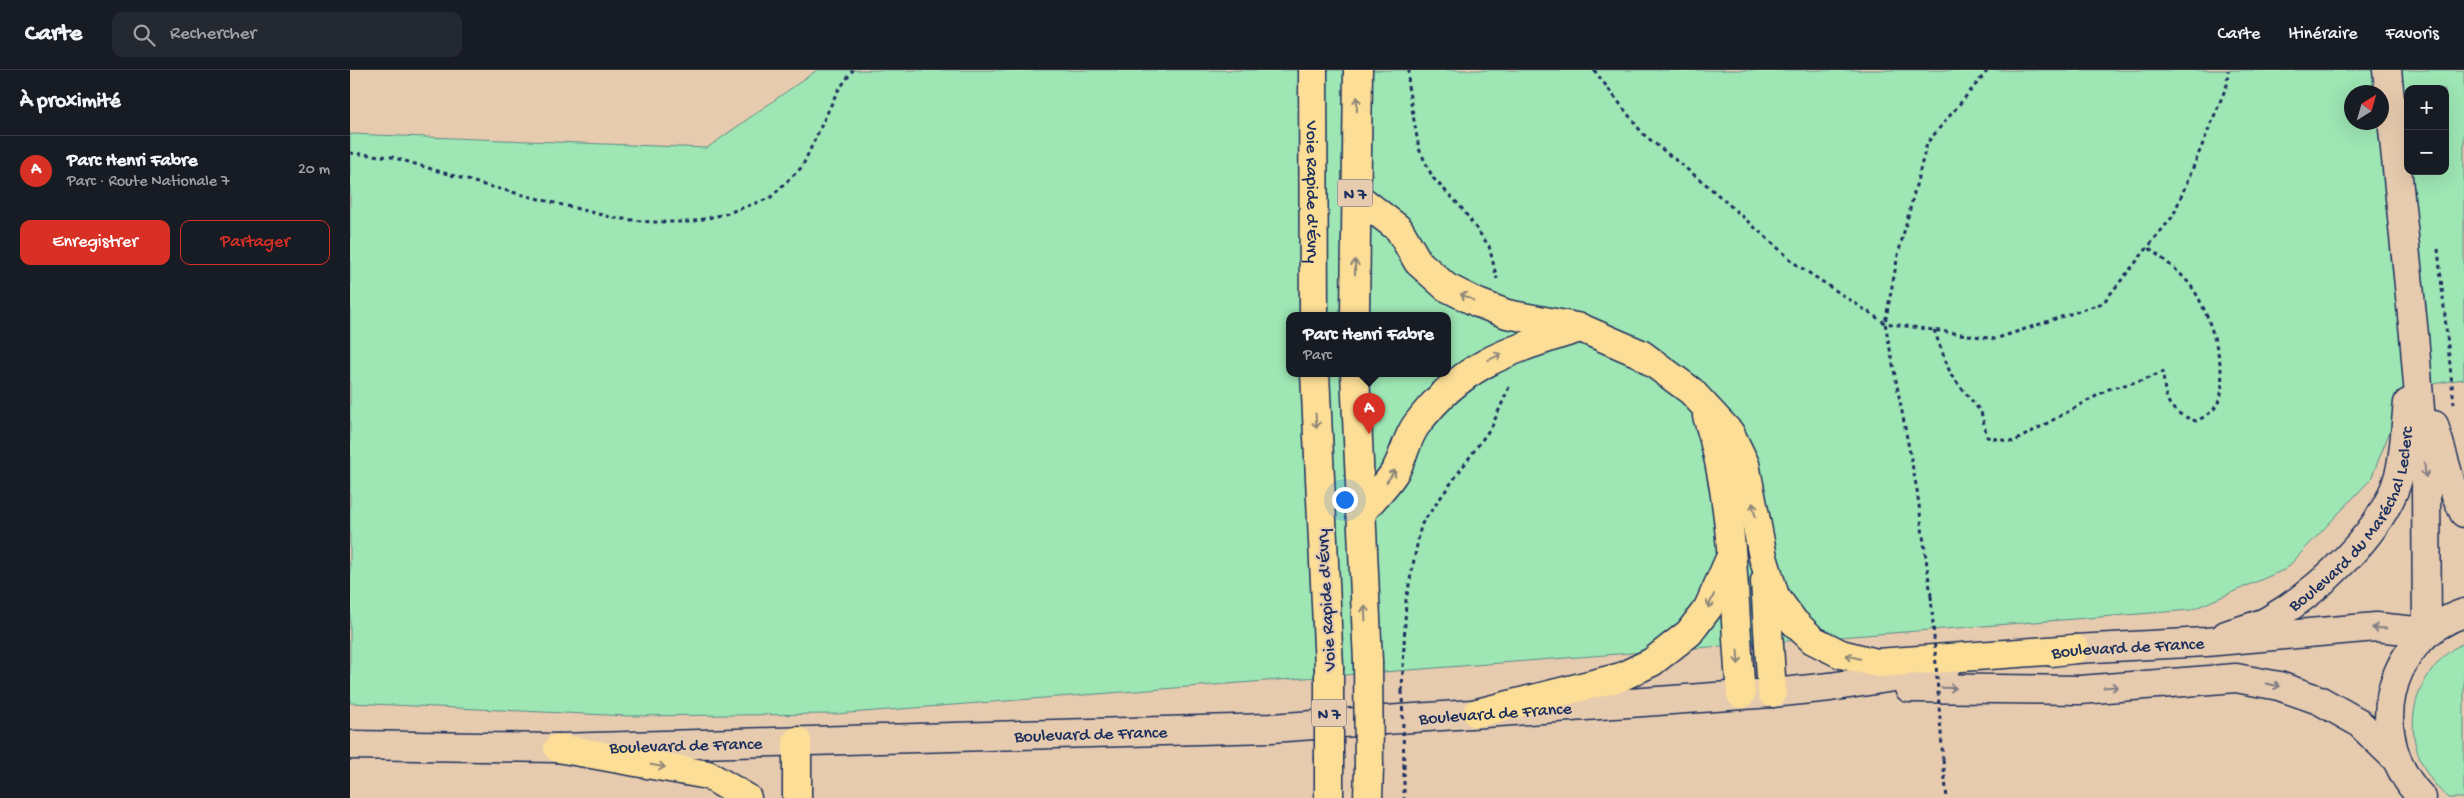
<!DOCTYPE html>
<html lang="fr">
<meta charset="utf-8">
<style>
:root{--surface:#171b24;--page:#242831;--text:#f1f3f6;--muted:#9ea1a6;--line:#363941;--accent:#d93025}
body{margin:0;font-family:"Gochi Hand",sans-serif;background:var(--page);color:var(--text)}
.controls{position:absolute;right:15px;top:15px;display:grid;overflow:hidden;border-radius:10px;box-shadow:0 5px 20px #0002}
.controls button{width:45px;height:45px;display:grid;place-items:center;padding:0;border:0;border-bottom:1px solid var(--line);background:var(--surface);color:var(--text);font:25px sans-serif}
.compass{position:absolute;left:1994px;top:15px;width:45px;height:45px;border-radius:50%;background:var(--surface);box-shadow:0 5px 20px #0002;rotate:37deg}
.you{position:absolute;left:994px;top:429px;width:18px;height:18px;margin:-12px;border:4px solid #fff;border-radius:50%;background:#1a73e8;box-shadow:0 0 0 8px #1a73e833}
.badge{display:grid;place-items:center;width:32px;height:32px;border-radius:50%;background:var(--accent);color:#fff;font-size:16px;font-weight:700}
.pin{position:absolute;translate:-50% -41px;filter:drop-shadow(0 1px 2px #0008)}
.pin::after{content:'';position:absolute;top:26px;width:18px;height:15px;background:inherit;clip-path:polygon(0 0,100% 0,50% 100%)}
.popup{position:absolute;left:936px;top:242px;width:165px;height:65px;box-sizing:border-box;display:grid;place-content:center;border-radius:10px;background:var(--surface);filter:drop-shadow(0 1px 4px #0005);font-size:16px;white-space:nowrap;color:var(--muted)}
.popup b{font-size:19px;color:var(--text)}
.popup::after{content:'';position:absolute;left:50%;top:100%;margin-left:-10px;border:10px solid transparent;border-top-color:var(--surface)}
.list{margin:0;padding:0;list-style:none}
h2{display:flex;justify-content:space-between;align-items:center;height:65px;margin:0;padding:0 20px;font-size:21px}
h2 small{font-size:16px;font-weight:400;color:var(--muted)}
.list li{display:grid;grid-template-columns:32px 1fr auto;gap:15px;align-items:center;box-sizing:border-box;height:70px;padding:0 20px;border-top:1px solid var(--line)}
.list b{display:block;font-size:19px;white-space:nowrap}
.list p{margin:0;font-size:16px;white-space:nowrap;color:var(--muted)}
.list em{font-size:16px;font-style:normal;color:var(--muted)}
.actions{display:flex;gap:10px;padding:15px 20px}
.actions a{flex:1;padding:11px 0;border:1px solid var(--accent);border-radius:10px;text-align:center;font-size:18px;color:var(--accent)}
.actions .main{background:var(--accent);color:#fff}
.icon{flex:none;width:28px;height:28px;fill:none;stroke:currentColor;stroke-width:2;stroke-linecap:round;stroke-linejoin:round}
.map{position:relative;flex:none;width:2114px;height:728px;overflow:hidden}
header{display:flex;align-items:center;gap:30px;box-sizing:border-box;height:70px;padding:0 25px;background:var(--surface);border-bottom:1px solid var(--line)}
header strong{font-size:24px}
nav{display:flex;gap:28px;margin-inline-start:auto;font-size:18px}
.search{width:350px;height:45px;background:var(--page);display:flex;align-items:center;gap:12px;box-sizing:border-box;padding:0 18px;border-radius:10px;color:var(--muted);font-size:19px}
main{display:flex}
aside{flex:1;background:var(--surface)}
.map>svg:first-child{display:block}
.green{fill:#9ee6b4;stroke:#5c8a89;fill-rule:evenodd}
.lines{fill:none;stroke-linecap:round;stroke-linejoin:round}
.street-casing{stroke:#1b2f5e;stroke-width:31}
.secondary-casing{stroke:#1b2f5e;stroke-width:31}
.primary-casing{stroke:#1b2f5e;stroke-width:31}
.path{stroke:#1b2f5e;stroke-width:3;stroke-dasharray:4 4;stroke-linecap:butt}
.street{stroke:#e7cbae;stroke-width:28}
.secondary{stroke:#e7cbae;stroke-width:28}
.primary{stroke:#fcde96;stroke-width:28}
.primary-bridge-casing{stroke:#1b2f5e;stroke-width:31;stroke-linecap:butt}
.path-bridge{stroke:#1b2f5e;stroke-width:3;stroke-dasharray:4 4;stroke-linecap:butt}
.primary-bridge{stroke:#fcde96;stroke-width:28}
.oneway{stroke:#8c867a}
.oneway2{stroke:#817d86}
.labels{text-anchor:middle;stroke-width:4;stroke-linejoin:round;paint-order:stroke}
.shield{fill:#e7cbae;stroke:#585e76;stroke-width:1}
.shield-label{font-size:16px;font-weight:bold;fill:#1b2f5e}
.street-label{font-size:18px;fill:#1b2f5e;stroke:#e7cbae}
</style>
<header>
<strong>Carte</strong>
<div class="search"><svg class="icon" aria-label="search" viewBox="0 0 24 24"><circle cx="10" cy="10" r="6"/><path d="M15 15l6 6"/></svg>Rechercher</div>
<nav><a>Carte</a><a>Itinéraire</a><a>Favoris</a></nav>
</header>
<main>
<aside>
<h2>À proximité<small></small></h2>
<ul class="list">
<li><span class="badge">A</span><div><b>Parc Henri Fabre</b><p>Parc · Route Nationale 7</p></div><em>20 m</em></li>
</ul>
<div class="actions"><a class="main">Enregistrer</a><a>Partager</a></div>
</aside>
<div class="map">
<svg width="2114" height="728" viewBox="0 0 2114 728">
<rect width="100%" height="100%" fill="#e7cbae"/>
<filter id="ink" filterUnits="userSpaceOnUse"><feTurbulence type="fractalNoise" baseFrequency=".02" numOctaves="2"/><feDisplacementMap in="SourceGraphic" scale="10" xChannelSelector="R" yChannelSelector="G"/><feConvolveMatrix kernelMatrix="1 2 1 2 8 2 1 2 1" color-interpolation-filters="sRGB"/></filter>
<g filter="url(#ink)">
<g class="green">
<path d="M467,0H2114V309L2057,318L2021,409L1936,499L1841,540L486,644L278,646L0,633V64L357,78ZM2058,19H2095V101H2058ZM2002,22H2032V52H2002ZM940,245H1098V303H940Z"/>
<path d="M2114,573V728H2098C2058,693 2050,635 2087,594C2094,585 2104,577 2114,573Z"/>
</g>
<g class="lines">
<defs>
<g id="street">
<polyline points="2037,0 2064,265 2076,414 2077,562"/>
<polyline points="2084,355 2101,414 2114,443"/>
<path id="s1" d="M1876,565C1889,560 1906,557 1919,550C1967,522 2035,461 2049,405C2055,383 2055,357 2058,333"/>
</g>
<g id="secondary">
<path id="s2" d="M1702,582L1725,579L1856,572L2026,557L2077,562"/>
<polyline points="1559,618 1730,620 1886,608 1929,616 1969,630 2008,652 2045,688"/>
<path id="s3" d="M0,675L208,678L921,658L1422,623L1480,617L1595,599"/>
<path d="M2072,728C2015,670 2034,569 2114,543"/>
</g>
<g id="primary">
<path id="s4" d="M963,0L964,245"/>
<polyline points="1005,125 1049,159 1068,192 1096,217 1128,233 1157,244 1231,258 1291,284 1341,321 1380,363 1395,394 1413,487 1425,526 1444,552 1463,570 1491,584 1527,593 1725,579"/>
<polyline points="1005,245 1008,0"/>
<polyline points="965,303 979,597"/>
<polyline points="1005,303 1018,592"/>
<path d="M1357,346C1385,430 1383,536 1391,624"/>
<path d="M1010,444C1021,430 1035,417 1044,403C1054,388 1056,368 1067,354C1113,293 1158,281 1227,259"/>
<polyline points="1415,511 1422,623"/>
<polyline points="1127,643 1271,607 1302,592 1339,563 1358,538 1381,486"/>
<polyline points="208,678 358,705 397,728"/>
<polyline points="447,728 447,671"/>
<polyline points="979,728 979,690"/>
<polyline points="1018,728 1019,698"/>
</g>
</defs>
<use href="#street" class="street-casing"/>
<use href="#secondary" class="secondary-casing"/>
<use href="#primary" class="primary-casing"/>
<g class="path">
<polyline points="1059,0 1058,16 1069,79 1083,108 1110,136 1139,176 1147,209"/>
<polyline points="1244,0 1293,64 1358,116 1447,195 1535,253 1645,269 1753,233 1823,146 1877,15 1878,0"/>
<polyline points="0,83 42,87 134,115 264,148 301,152 340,152 375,144 420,128 452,97 487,22 503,0"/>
<polyline points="2088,179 2104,334"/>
<path d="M1584,260L1601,305L1631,342L1637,367L1663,372L1759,319L1794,310L1813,302C1815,331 1817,341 1846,351C1856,346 1866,341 1870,328C1878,301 1858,238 1841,216C1830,201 1812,189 1798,177"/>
<polyline points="1581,526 1567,420 1535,253 1548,185 1577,73 1638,0"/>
<polyline points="1052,621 1056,530 1071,455 1142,356 1160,315"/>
<polyline points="1593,690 1597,728"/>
<polyline points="1054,695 1054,728"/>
</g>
<use href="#street" class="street"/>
<use href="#secondary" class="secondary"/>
<use href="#primary" class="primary"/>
<defs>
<g id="primary-bridge">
<polyline points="1018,592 1019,698"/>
<polyline points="979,597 979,690"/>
</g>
</defs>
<use href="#primary-bridge" class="primary-bridge-casing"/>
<g class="path-bridge">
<polyline points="1581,526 1593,690"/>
<polyline points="1052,621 1054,695"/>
</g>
<use href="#primary-bridge" class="primary-bridge"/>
</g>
<defs><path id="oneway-shaft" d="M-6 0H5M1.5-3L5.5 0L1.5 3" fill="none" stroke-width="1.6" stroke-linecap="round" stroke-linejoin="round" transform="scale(1.25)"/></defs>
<g class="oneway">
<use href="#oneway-shaft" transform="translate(1007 34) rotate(-89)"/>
<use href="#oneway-shaft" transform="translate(1005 197) rotate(-90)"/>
<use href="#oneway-shaft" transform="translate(1117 227) rotate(-153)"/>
<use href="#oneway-shaft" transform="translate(1145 287) rotate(-25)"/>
<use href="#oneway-shaft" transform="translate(966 351) rotate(87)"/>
<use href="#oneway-shaft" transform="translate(1041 406) rotate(-54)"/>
<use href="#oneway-shaft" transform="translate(1404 440) rotate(-101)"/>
<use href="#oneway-shaft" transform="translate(1361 531) rotate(114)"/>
<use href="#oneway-shaft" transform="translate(1015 543) rotate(-93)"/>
<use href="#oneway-shaft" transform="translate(1388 587) rotate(86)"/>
<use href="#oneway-shaft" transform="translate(1503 587) rotate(-167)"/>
<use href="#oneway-shaft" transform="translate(308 696) rotate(10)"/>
</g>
<g class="oneway2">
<use href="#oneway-shaft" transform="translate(2075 400) rotate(85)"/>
<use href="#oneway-shaft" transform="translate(2029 558) rotate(-179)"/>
<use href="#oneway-shaft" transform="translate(1923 615) rotate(12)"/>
<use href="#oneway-shaft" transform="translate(1761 617) rotate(-4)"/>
<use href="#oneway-shaft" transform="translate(1599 618) rotate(1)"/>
</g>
</g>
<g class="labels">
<g class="shield">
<rect x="987.5" y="109.5" width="35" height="27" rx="4"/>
<rect x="961.5" y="629.5" width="35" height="27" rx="4"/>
</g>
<g class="shield-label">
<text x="1005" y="129">N 7</text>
<text x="979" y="649">N 7</text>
</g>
<g class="street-label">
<text dy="6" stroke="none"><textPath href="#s4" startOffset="122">Voie Rapide d'Évry</textPath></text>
<text dy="6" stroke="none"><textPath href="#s1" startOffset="182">Boulevard du Maréchal Leclerc</textPath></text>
<text transform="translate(975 530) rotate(-93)" y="6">Voie Rapide d'Évry</text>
<text dy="6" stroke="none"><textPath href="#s2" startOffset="76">Boulevard de France</textPath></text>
<text dy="6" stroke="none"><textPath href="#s3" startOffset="1146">Boulevard de France</textPath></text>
<text dy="6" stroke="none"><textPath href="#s3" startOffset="741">Boulevard de France</textPath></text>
<text dy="6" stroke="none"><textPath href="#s3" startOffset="336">Boulevard de France</textPath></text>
</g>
</g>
</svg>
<div class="controls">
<button>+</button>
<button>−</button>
</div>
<svg class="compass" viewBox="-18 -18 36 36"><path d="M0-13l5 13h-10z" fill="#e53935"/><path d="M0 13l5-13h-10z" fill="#9ea1a6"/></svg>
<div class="you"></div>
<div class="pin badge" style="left:1019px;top:364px">A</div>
<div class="popup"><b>Parc Henri Fabre</b>Parc</div>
</div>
</main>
